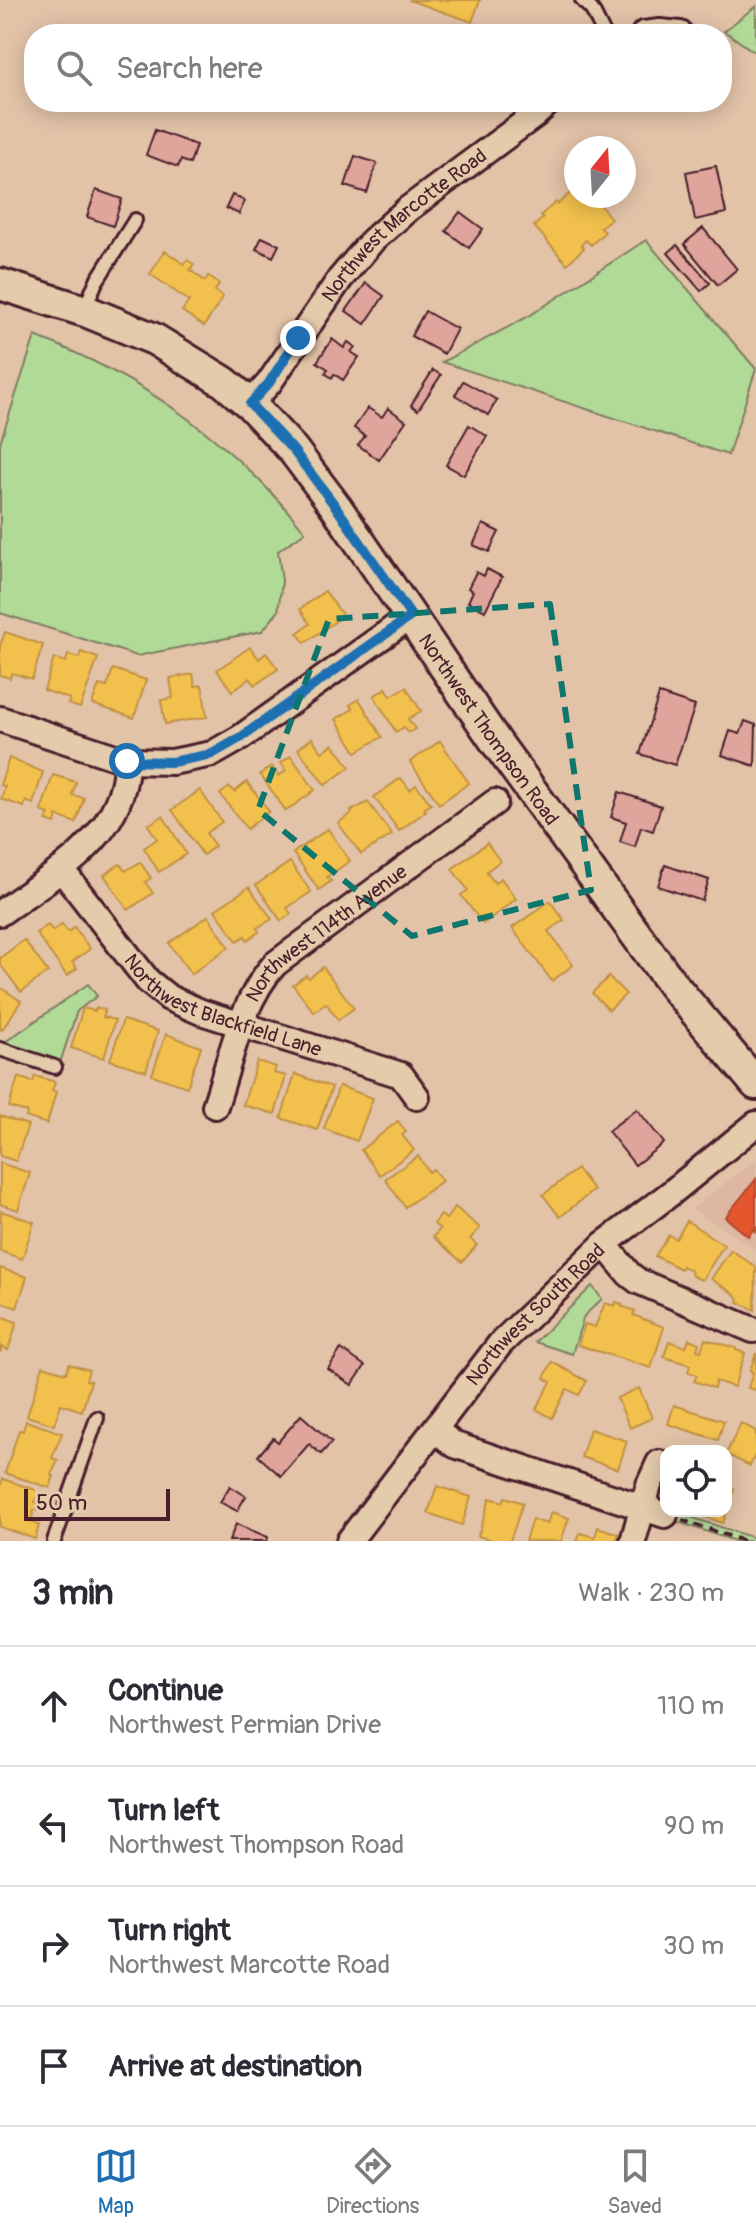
<!DOCTYPE html>
<meta charset="utf-8">
<style>
:root{--surface:#fff;--page:#f7f7f7;--text:#2b2b33;--muted:#7c7c81;--line:#e1e1e2;--accent:#1f6fb2}
body{margin:0;font-family:Pangolin,sans-serif;background:var(--page);color:var(--text)}
.controls{position:absolute;right:24px;bottom:24px;display:grid;overflow:hidden;border-radius:16px;box-shadow:0 4px 20px #0003}
.controls button{width:72px;height:72px;display:grid;place-items:center;padding:0;border:0;border-bottom:2px solid var(--line);background:var(--surface);color:var(--text);font:40px sans-serif}
.compass{position:absolute;left:564px;top:136px;width:72px;height:72px;border-radius:50%;background:var(--surface);box-shadow:0 4px 20px #0003;rotate:18deg}
.scale{position:absolute;left:24px;bottom:20px;width:146px;box-sizing:border-box;padding-left:8px;border:4px solid #4a1f2b;border-top:0;font-size:22px;line-height:28px;white-space:nowrap;color:#4a1f2b;-webkit-text-stroke:6px #e3cbab;paint-order:stroke}
.stop{position:absolute;width:24px;height:24px;margin:-18px;border:6px solid #1f6fb2;border-radius:50%;background:#fff}
.stop.end{background:#1f6fb2;border-color:#fff;box-shadow:0 2px 8px #0008}
.list{margin:0;padding:0;list-style:none}
h2{display:flex;justify-content:space-between;align-items:center;height:104px;margin:0;padding:0 32px;font-size:34px}
h2 small{font-size:26px;font-weight:400;color:var(--muted)}
.list li{display:grid;grid-template-columns:52px 1fr auto;gap:24px;align-items:center;box-sizing:border-box;height:120px;padding:0 32px;border-top:2px solid var(--line)}
.list b{display:block;font-size:30px;white-space:nowrap}
.list p{margin:0;font-size:26px;white-space:nowrap;color:var(--muted)}
.list em{font-size:26px;font-style:normal;color:var(--muted)}
.icon{flex:none;width:44px;height:44px;fill:none;stroke:currentColor;stroke-width:2;stroke-linecap:round;stroke-linejoin:round}
.map{position:relative;flex:none;width:756px;height:1541px;overflow:hidden}
.search{position:absolute;background:var(--surface);box-shadow:0 4px 20px #0003;left:24px;right:24px;top:24px;height:88px;display:flex;align-items:center;gap:20px;box-sizing:border-box;padding:0 28px;border-radius:32px;color:var(--muted);font-size:30px}
.sheet{height:584px;background:var(--surface)}
nav{display:flex;justify-content:space-around;align-items:center;box-sizing:border-box;height:112px;border-top:2px solid var(--line);background:var(--surface);font-size:22px;color:var(--muted)}
nav a{display:grid;justify-items:center;gap:4px}
nav .on{color:var(--accent)}
.map>svg:first-child{display:block}
.built{fill:#deb7a2}
.green{fill:#b1da97;stroke:#7e7c61;stroke-width:2}
.homes{fill:#f2c14e;stroke:#c09044;stroke-width:2}
.shops{fill:#e4572e;stroke:#b6462d;stroke-width:2}
.building{fill:#dfa59c;stroke:#4a1f2b;stroke-width:2}
.lines{fill:none;stroke-linecap:round;stroke-linejoin:round}
.service-casing{stroke:#4a1f2b;stroke-width:18}
.minor-casing{stroke:#4a1f2b;stroke-width:30}
.tertiary-casing{stroke:#4a1f2b;stroke-width:36}
.path{stroke:#4a1f2b;stroke-width:4;stroke-dasharray:8 6;stroke-linecap:butt}
.service{stroke:#e3cbab;stroke-width:12}
.minor{stroke:#e3cbab;stroke-width:24}
.tertiary{stroke:#e3cbab;stroke-width:30}
.route{stroke:#1f6fb2;stroke-width:10}
.marked{fill:none;stroke:#0f766e;stroke-width:6;stroke-dasharray:16 10;stroke-linejoin:round}
.labels{text-anchor:middle;stroke-width:8;stroke-linejoin:round;paint-order:stroke}
.street-label{font-size:20px;fill:#4a1f2b;stroke:#e3cbab}
</style>
<div class="map">
<svg width="756" height="1541" viewBox="0 0 756 1541">
<rect width="100%" height="100%" fill="#e2c3a8"/>
<filter id="ink" filterUnits="userSpaceOnUse"><feTurbulence type="fractalNoise" baseFrequency=".0125" numOctaves="2"/><feDisplacementMap in="SourceGraphic" scale="16" xChannelSelector="R" yChannelSelector="G"/><feConvolveMatrix kernelMatrix="1 2 1 2 8 2 1 2 1" color-interpolation-filters="sRGB"/></filter>
<g filter="url(#ink)">
<polygon class="built" points="756,1160 756,1249 691,1209"/>
<g class="green">
<polygon points="756,6 756,53 724,31"/>
<polygon points="646,240 756,369 728,455 442,362 529,316"/>
<path d="M35,336C141,376 234,442 305,532L278,551L282,581L278,612L262,631L137,656L0,613V443Z"/>
<polygon points="88,984 97,996 77,1011 60,1063 1,1045"/>
<polygon points="592,1286 602,1299 584,1316 572,1354 535,1342"/>
<polygon points="672,1511 754,1538 756,1534 756,1541 735,1541 666,1518"/>
</g>
<g class="homes">
<polygon points="409,0 480,0 472,22"/>
<polygon points="576,188 576,196 594,196 611,219 600,227 605,232 591,245 586,240 581,245 584,248 567,264 534,226 543,218 541,215 556,202 558,204"/>
<polygon points="165,251 184,264 187,260 194,264 190,270 205,281 208,276 219,284 215,291 223,297 204,326 182,311 189,301 150,274"/>
<polygon points="325,591 343,616 305,643 297,633 310,624 300,609"/>
<polygon points="5,632 43,645 32,679 12,673 10,678 0,675 0,646"/>
<polygon points="250,647 259,659 266,653 278,669 255,685 250,678 232,691 217,670"/>
<polygon points="81,652 98,658 80,708 68,704 70,699 44,690 54,658 66,662 68,655 79,658"/>
<polygon points="113,669 146,680 134,718 92,704 99,685 107,687"/>
<polygon points="193,674 195,686 202,685 207,717 165,724 161,700 173,698 170,678"/>
<polygon points="406,687 421,711 408,719 415,729 408,733 404,727 396,732 374,696 386,688 391,696"/>
<polygon points="359,699 382,737 356,752 336,719 353,709 350,705"/>
<polygon points="312,738 322,752 333,744 350,767 325,785 298,749"/>
<polygon points="440,741 469,783 439,804 410,762"/>
<polygon points="291,756 315,790 286,811 260,774 272,766 279,776 286,770 281,763"/>
<polygon points="9,758 43,772 33,804 26,801 24,807 1,799 5,786 0,785"/>
<polygon points="53,775 76,782 72,795 84,798 76,823 57,816 55,824 46,821 49,814 41,811"/>
<polygon points="401,778 410,790 416,785 431,804 424,809 426,811 399,831 374,797"/>
<polygon points="247,782 269,811 247,829 220,794 230,787 234,792"/>
<polygon points="200,790 222,822 206,833 215,846 203,855 172,810"/>
<polygon points="368,802 392,835 361,854 338,823 352,813 351,811"/>
<polygon points="163,816 186,854 159,872 144,848 157,839 148,825"/>
<polygon points="328,829 350,861 327,877 331,881 319,890 293,853"/>
<polygon points="487,843 500,861 486,872 495,883 501,878 516,899 483,924 461,895 468,890 452,869"/>
<polygon points="140,862 151,878 145,882 153,893 128,910 104,875 120,864 125,871"/>
<polygon points="290,862 311,892 287,908 291,914 281,921 256,885"/>
<polygon points="249,887 272,919 257,928 259,932 247,940 245,936 237,941 215,910"/>
<polygon points="550,901 564,920 548,931 573,965 552,981 512,928"/>
<polygon points="208,916 229,947 191,974 169,943"/>
<polygon points="62,924 68,932 74,927 90,949 72,962 77,968 67,976 36,933 48,925 53,931"/>
<polygon points="24,940 48,972 21,992 0,964 0,958"/>
<polygon points="323,967 354,1008 338,1020 326,1003 314,1012 293,985 306,975 309,978"/>
<polygon points="609,977 626,994 609,1010 592,993"/>
<polygon points="0,987 21,1001 2,1030 0,1029"/>
<polygon points="83,1008 95,1011 96,1008 105,1010 103,1017 115,1020 104,1058 71,1048"/>
<polygon points="123,1020 158,1031 146,1071 110,1060"/>
<polygon points="166,1034 201,1047 187,1087 152,1075"/>
<polygon points="257,1061 276,1067 274,1073 286,1076 275,1114 243,1105"/>
<polygon points="295,1074 332,1087 317,1130 281,1118"/>
<polygon points="35,1076 55,1082 52,1091 56,1092 47,1124 26,1117 27,1112 9,1107 18,1077 33,1082"/>
<polygon points="339,1086 373,1098 357,1141 324,1129"/>
<polygon points="0,1116 28,1125 16,1161 0,1156"/>
<polygon points="398,1121 406,1132 402,1135 414,1150 380,1175 361,1150"/>
<polygon points="418,1156 429,1172 433,1169 442,1181 405,1207 385,1179"/>
<polygon points="0,1163 30,1173 18,1210 0,1204"/>
<polygon points="577,1169 594,1190 560,1217 543,1195"/>
<polygon points="455,1207 480,1228 470,1239 477,1245 462,1262 433,1237 440,1229 434,1224 441,1215 446,1219"/>
<polygon points="1,1211 34,1222 22,1259 0,1251"/>
<polygon points="687,1221 724,1245 702,1280 692,1276 691,1271 682,1266 681,1269 655,1256 669,1235 676,1239"/>
<polygon points="731,1250 756,1267 755,1310 738,1302 739,1299 733,1293 711,1279"/>
<polygon points="0,1268 27,1277 17,1308 0,1302"/>
<polygon points="616,1302 622,1304 621,1306 635,1311 633,1315 664,1327 651,1368 578,1345 585,1324 595,1327 605,1303 615,1306"/>
<polygon points="0,1316 17,1322 8,1350 2,1347 0,1353"/>
<polygon points="689,1339 699,1343 697,1350 701,1351 705,1339 736,1348 736,1350 745,1353 734,1387 716,1381 714,1388 694,1381 697,1375 688,1372 690,1365 664,1357 669,1341 686,1347"/>
<polygon points="756,1353 756,1390 748,1388 753,1372 750,1371"/>
<polygon points="552,1362 587,1381 579,1395 567,1389 552,1418 536,1409 551,1382 544,1378"/>
<polygon points="69,1364 89,1370 86,1380 91,1381 82,1411 61,1404 54,1425 27,1416 43,1366 66,1373"/>
<polygon points="639,1388 652,1418 630,1428 617,1398"/>
<polygon points="674,1405 724,1421 718,1440 668,1424"/>
<polygon points="26,1421 62,1433 52,1458 58,1460 51,1475 54,1476 50,1488 5,1473 19,1430 23,1431"/>
<polygon points="741,1423 756,1431 756,1453 750,1466 726,1454"/>
<polygon points="590,1429 627,1441 618,1469 581,1457"/>
<polygon points="3,1479 39,1491 35,1502 40,1504 38,1511 34,1510 31,1522 39,1525 35,1539 0,1527 0,1487"/>
<polygon points="437,1486 471,1497 462,1525 428,1513"/>
<polygon points="726,1486 734,1489 723,1523 699,1515 700,1511 726,1511"/>
<polygon points="505,1497 523,1503 510,1541 495,1541 478,1536 490,1498 503,1502"/>
<polygon points="551,1512 569,1518 561,1541 525,1541 532,1519 547,1524"/>
<polygon points="598,1527 619,1534 616,1541 577,1541 580,1533 595,1537"/>
</g>
<polygon class="shops" points="756,1179 756,1231 754,1229 748,1236 725,1217"/>
<g class="building">
<polygon points="155,130 196,145 190,164 181,160 178,167 146,155"/>
<polygon points="355,156 377,163 367,193 345,186"/>
<polygon points="716,166 726,213 695,220 686,172"/>
<polygon points="96,190 122,199 113,226 87,217"/>
<polygon points="232,195 245,201 239,214 226,208"/>
<polygon points="460,212 483,229 469,248 446,231"/>
<polygon points="703,228 737,269 718,285 684,244"/>
<polygon points="262,237 279,245 273,257 256,249"/>
<polygon points="677,245 710,283 701,291 668,253"/>
<polygon points="366,283 384,296 365,324 346,311"/>
<polygon points="425,311 457,329 444,354 411,336"/>
<polygon points="332,339 344,348 348,342 355,347 351,352 359,357 343,380 334,374 332,378 325,373 328,369 317,362"/>
<polygon points="433,370 441,375 418,410 411,405"/>
<polygon points="463,381 497,400 488,415 455,395"/>
<polygon points="368,408 382,417 388,408 406,421 379,460 358,445 365,436 354,428"/>
<polygon points="469,425 487,436 464,475 446,465"/>
<polygon points="483,524 499,532 489,552 473,545"/>
<polygon points="487,569 502,577 485,611 468,602 473,591 468,588 476,572 484,576"/>
<polygon points="659,694 695,706 675,765 640,754"/>
<polygon points="745,721 756,725 755,766 722,755 730,731 740,734"/>
<polygon points="619,792 661,806 653,831 641,827 635,847 620,842 626,822 611,817"/>
<polygon points="665,865 709,880 702,901 658,886"/>
<polygon points="637,1109 664,1143 635,1165 608,1131"/>
<polygon points="341,1349 365,1366 352,1385 328,1369"/>
<polygon points="301,1415 332,1442 321,1454 309,1444 281,1476 258,1456 273,1438 278,1442"/>
<polygon points="230,1486 246,1496 237,1511 220,1502"/>
<polygon points="236,1524 268,1537 267,1541 229,1541"/>
</g>
<g class="lines">
<defs>
<g id="service">
<polyline points="582,0 592,10 604,34"/>
<polyline points="84,310 96,282 135,220"/>
<polyline points="0,1049 55,1067"/>
<polyline points="54,1541 97,1418"/>
</g>
<g id="minor">
<polyline points="644,34 660,32 680,34"/>
<path id="s1" d="M250,404L269,383L340,279L372,241L408,209L535,115L549,102"/>
<polyline points="0,719 127,761 172,762 212,754 240,738 411,616"/>
<path id="s2" d="M61,869L148,981L169,998L201,1012L401,1075L417,1097"/>
<path d="M0,913C47,879 108,846 123,786C125,778 126,769 127,761"/>
<path id="s3" d="M215,1106C231,1059 241,1001 275,964L495,802"/>
<polyline points="604,1244 629,1274 638,1281 753,1330"/>
<polyline points="435,1430 455,1445 665,1515"/>
<path id="s4" d="M349,1541L500,1344L604,1244L671,1193L756,1124"/>
<polyline points="633,1541 649,1485 659,1463"/>
</g>
<g id="tertiary">
<path id="s5" d="M0,284L88,312L154,339L224,382L250,404L293,450L336,507L496,742L672,984L756,1084"/>
</g>
</defs>
<use href="#service" class="service-casing"/>
<use href="#minor" class="minor-casing"/>
<use href="#tertiary" class="tertiary-casing"/>
<polyline class="path" points="682,1520 744,1541"/>
<use href="#service" class="service"/>
<use href="#minor" class="minor"/>
<use href="#tertiary" class="tertiary"/>
</g>
</g>
<g class="lines" filter="url(#ink)">
<polyline class="route" points="127,761 172,762 212,754 240,738 411,616 336,507 293,450 250,404 269,383 298,338"/>
</g>
<path class="marked" d="M550,604L591,890L412,936L258,810L329,619Z"/>
<g class="labels">
<g class="street-label">
<text dy="7" stroke="none"><textPath href="#s1" startOffset="238">Northwest Marcotte Road</textPath></text>
<text dy="7" stroke="none"><textPath href="#s5" startOffset="684">Northwest Thompson Road</textPath></text>
<text dy="7" stroke="none"><textPath href="#s3" startOffset="214">Northwest 114th Avenue</textPath></text>
<text dy="7" stroke="none"><textPath href="#s2" startOffset="220">Northwest Blackfield Lane</textPath></text>
<text dy="7" stroke="none"><textPath href="#s4" startOffset="294">Northwest South Road</textPath></text>
</g>
</g>
</svg>
<div class="controls">
<button><svg class="icon" aria-label="locate" viewBox="0 0 24 24"><circle cx="12" cy="12" r="6"/><path d="M12 2v4M12 18v4M2 12h4M18 12h4"/></svg></button>
</div>
<svg class="compass" viewBox="-18 -18 36 36"><path d="M0-13l5 13h-10z" fill="#e53935"/><path d="M0 13l5-13h-10z" fill="#7c7c81"/></svg>
<div class="scale">50 m</div>
<div class="stop" style="left:127px;top:761px"></div>
<div class="stop end" style="left:298px;top:338px"></div>
<div class="search"><svg class="icon" aria-label="search" viewBox="0 0 24 24"><circle cx="10" cy="10" r="6"/><path d="M15 15l6 6"/></svg>Search here</div>
</div>
<section class="sheet">
<h2>3 min<small>Walk · 230 m</small></h2>
<ul class="list">
<li><svg class="icon" aria-label="ahead" viewBox="0 0 24 24"><path d="M12 20V5M6 11l6-6 6 6"/></svg><div><b>Continue</b><p>Northwest Permian Drive</p></div><em>110 m</em></li>
<li><svg class="icon" aria-label="left" viewBox="0 0 24 24"><path d="M17 20v-9H6M10 6l-5 5 5 5"/></svg><div><b>Turn left</b><p>Northwest Thompson Road</p></div><em>90 m</em></li>
<li><svg class="icon" aria-label="right" viewBox="0 0 24 24"><path d="M7 20v-9h11M14 6l5 5-5 5"/></svg><div><b>Turn right</b><p>Northwest Marcotte Road</p></div><em>30 m</em></li>
<li><svg class="icon" aria-label="arrive" viewBox="0 0 24 24"><path d="M6 21V4h12l-3 4 3 4H6"/></svg><div><b>Arrive at destination</b></div></li>
</ul>
</section>
<nav>
<a class="on"><svg class="icon" aria-label="map" viewBox="0 0 24 24"><path d="M3 6l6-2 6 2 6-2v14l-6 2-6-2-6 2zM9 4v14M15 6v14"/></svg>Map</a>
<a><svg class="icon" aria-label="directions" viewBox="0 0 24 24"><path d="M12 3l9 9-9 9-9-9zM9 14v-3h6M13 9l2 2-2 2"/></svg>Directions</a>
<a><svg class="icon" aria-label="saved" viewBox="0 0 24 24"><path d="M7 4h10v16l-5-4-5 4z"/></svg>Saved</a>
</nav>
